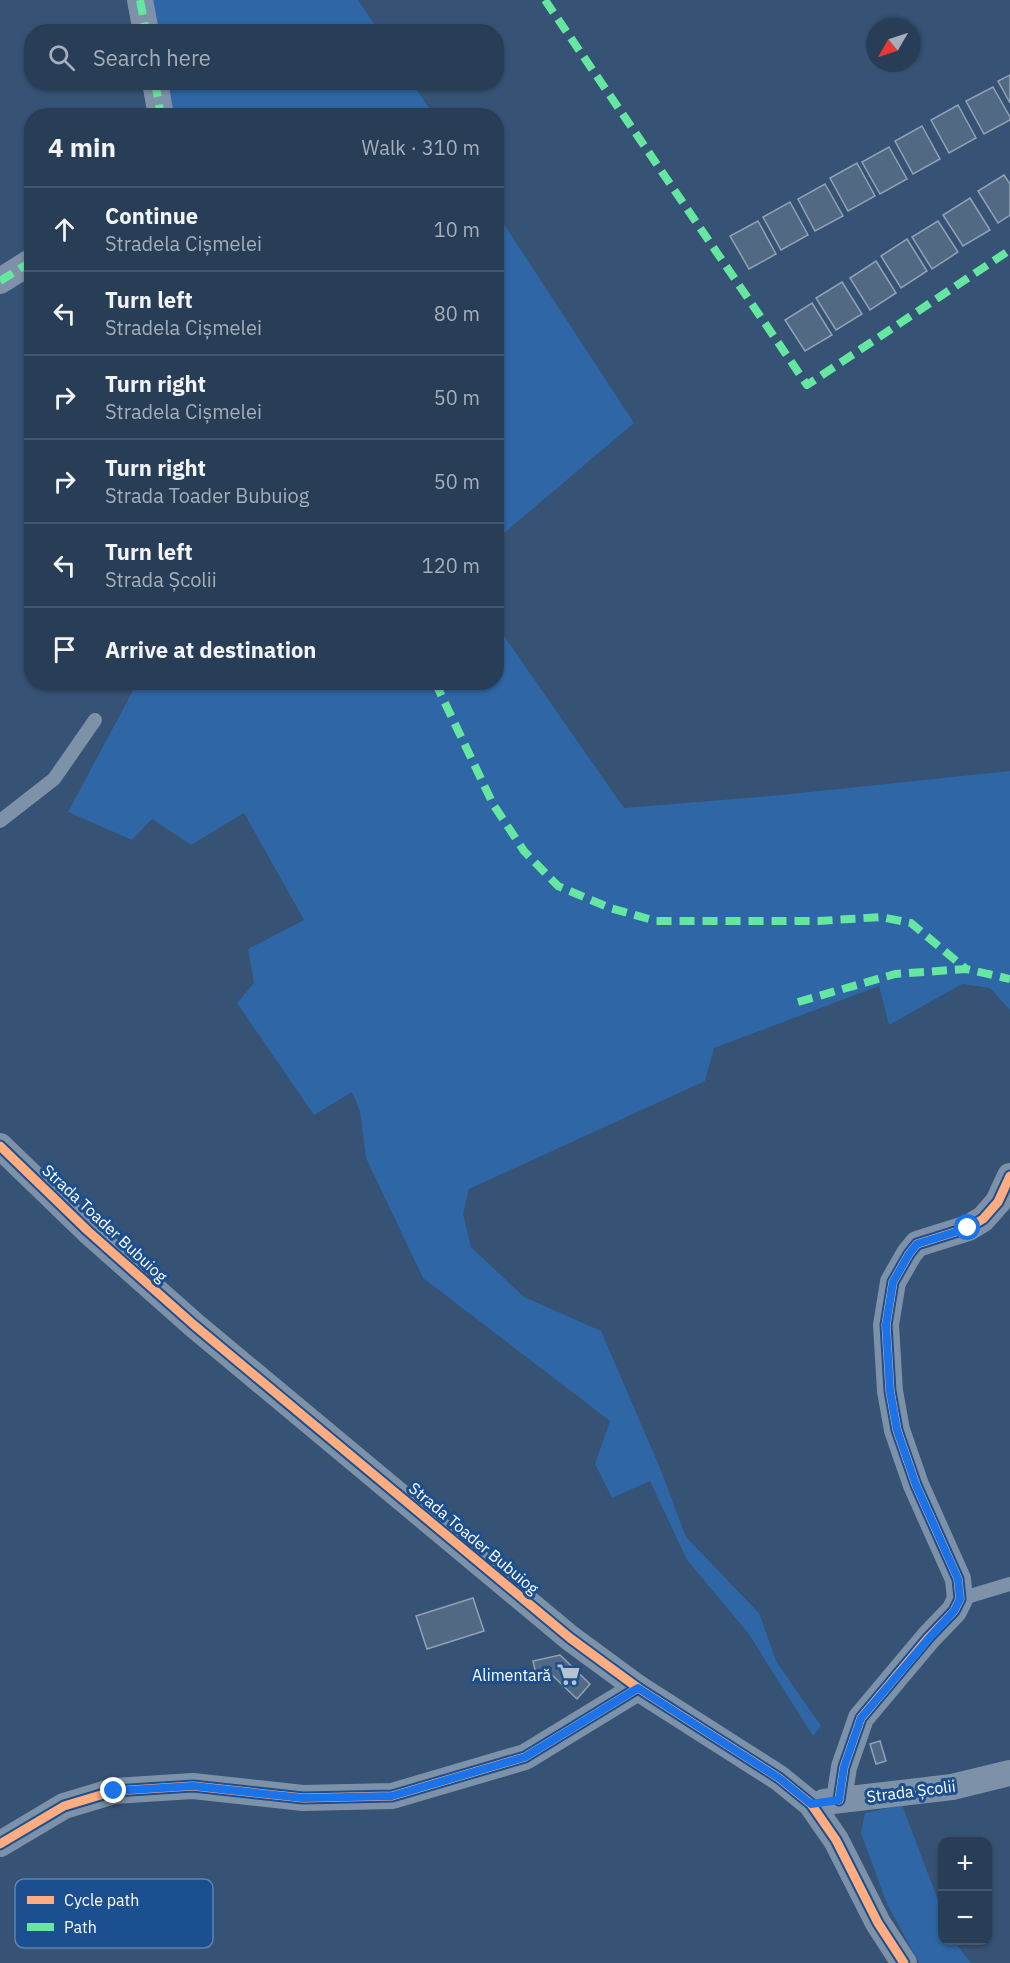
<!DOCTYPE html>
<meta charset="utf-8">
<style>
:root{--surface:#283e57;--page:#30455d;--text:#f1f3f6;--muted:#a5aeba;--line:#44576d}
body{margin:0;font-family:"IBM Plex Sans",sans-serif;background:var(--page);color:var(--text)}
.controls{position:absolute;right:18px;bottom:18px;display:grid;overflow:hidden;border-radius:12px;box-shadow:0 2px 4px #0004}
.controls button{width:54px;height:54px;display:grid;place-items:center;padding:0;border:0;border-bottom:2px solid var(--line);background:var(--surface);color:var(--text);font:30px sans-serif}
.compass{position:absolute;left:866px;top:18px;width:54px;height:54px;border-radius:50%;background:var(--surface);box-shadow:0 2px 4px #0004;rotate:231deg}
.stop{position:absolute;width:18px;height:18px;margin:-14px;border:4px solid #1a73e8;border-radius:50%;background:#fff}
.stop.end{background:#1a73e8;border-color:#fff;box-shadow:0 2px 6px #0008}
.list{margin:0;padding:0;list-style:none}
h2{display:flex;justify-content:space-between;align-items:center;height:78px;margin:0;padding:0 24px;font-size:26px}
h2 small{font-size:20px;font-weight:400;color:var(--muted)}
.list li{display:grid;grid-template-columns:39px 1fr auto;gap:18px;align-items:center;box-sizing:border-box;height:84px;padding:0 24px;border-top:2px solid var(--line)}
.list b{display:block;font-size:22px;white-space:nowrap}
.list p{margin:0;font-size:20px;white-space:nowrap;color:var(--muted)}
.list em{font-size:20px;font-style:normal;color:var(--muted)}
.icon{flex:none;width:33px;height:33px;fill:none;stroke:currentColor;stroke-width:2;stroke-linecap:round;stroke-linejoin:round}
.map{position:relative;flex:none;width:1010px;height:1963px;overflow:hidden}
.search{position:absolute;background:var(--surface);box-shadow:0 2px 4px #0004;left:24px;top:24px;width:480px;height:66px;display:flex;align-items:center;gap:15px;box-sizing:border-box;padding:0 21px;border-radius:24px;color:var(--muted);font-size:22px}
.panel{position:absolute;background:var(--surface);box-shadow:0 2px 4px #0004;left:24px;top:108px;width:480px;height:582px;border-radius:24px}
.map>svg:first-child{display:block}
.green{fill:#2f66a5}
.building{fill:#526984;stroke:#92a2b6;stroke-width:1.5}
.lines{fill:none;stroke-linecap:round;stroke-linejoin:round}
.lane{stroke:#7d92a8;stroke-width:14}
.street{stroke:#7d92a8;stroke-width:26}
.quiet{stroke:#66e7a1;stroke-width:8;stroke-dasharray:15 8;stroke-linecap:butt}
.cycleway-casing{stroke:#1b4f8f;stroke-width:13}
.cycleway{stroke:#ffac80;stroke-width:9}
.route{stroke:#1a73e8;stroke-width:8}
.labels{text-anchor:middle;stroke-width:6;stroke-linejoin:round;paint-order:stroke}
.street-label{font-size:16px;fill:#fff;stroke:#1b4f8f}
.poi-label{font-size:16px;fill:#fff;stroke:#1b4f8f;text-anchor:end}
.key{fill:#1b4f8f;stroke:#5f84b1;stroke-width:1.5}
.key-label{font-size:16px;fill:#fff}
</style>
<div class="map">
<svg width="1010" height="1963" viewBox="0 0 1010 1963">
<rect width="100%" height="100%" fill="#365274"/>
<g class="green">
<polygon points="152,0 358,0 379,31 158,31"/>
<polygon points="167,83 412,83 434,115 174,115"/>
<polygon points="496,212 634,423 497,539 496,539"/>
<polygon points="497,626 624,808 781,795 1010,771 1010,1010 990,988 962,984 889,1025 879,986 714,1048 705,1081 469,1189 463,1214 471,1247 524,1297 601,1331 660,1468 686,1537 759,1613 776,1661 821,1726 813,1736 748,1633 687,1560 650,1481 612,1498 595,1464 610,1421 423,1278 366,1158 360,1111 352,1092 314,1115 237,1003 254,983 248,949 304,920 244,813 191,845 152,819 132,840 68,812 137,683 496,682"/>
<polygon points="902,1805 942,1911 942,1940 954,1941 971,1963 919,1963 887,1904 861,1833 865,1813"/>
</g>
<g class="building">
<polygon points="1010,75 1010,103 998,81"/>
<polygon points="993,87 1010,117 1010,120 984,134 966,101"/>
<polygon points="958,105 976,138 949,153 931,120"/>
<polygon points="922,126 940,159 913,174 895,141"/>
<polygon points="889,147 907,179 880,194 862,162"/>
<polygon points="857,163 875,196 848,211 830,178"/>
<polygon points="1004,175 1010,184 1010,215 998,223 978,191"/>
<polygon points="825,184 843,216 815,231 798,199"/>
<polygon points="970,198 990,230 963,246 943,215"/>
<polygon points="790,202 808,235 781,250 763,217"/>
<polygon points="758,221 776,254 749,269 730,236"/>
<polygon points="938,221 958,252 932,269 912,237"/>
<polygon points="907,239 927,271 901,288 881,256"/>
<polygon points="876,261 896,293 870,310 850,278"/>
<polygon points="842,282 862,314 836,330 816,298"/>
<polygon points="812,303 832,335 805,351 785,320"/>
<polygon points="473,1598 484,1631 427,1649 416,1616"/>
<polygon points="560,1655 590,1684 577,1699 552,1675 537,1679 533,1661"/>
<polygon points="880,1741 886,1761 876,1764 870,1744"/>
</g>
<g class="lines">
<g class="lane">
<polyline points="0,821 54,779 95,720"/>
<polyline points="960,1599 1010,1584"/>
</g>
<g class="street">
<polyline points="140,0 146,32"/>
<polyline points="155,82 161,116"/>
<polyline points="0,281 32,261"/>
<polyline points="0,1146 88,1231 194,1325 570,1638 638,1688 779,1778 811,1804 836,1840 878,1923 904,1963"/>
<polyline points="839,1800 844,1767 861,1718 929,1637 954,1611 960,1599 958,1579 916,1485 897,1430 890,1391 886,1325 893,1282 909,1254 917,1244 968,1228 983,1219 998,1202 1010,1176"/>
<polyline points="824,1802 952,1787 1010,1773"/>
<polyline points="0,1844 64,1806 114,1791 193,1786 303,1798 392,1796 525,1757 638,1688"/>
</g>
<g class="quiet">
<polyline points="140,0 146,32"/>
<polyline points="545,0 807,385 1010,250"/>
<polyline points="155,82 161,116"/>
<polyline points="0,281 32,261"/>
<polyline points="435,682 493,804 524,851 558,886 610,908 656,921 819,921 881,917 911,923 966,969"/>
<polyline points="798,1002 895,974 966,969 1010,979"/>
</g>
<defs>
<g id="cycleway">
<polyline points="0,1146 88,1231 194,1325 570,1638 638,1688 779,1778 811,1804 836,1840 878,1923 904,1963"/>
<polyline points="839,1800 844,1767 861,1718 929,1637 954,1611 960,1599 958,1579 916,1485 897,1430 890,1391 886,1325 893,1282 909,1254 917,1244 968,1228 983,1219 998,1202 1010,1176"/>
<polyline points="0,1844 64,1806 114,1791 193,1786 303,1798 392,1796 525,1757 638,1688"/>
</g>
</defs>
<use href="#cycleway" class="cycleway-casing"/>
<use href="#cycleway" class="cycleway"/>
</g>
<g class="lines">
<polyline class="route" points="114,1791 193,1786 303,1798 392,1796 525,1757 638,1688 779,1778 811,1804 839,1800 844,1767 861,1718 929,1638 954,1611 960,1599 958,1579 916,1485 897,1430 890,1391 886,1325 893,1282 909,1254 917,1244 968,1228"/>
</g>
<defs>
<symbol id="supermarket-bare" viewBox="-9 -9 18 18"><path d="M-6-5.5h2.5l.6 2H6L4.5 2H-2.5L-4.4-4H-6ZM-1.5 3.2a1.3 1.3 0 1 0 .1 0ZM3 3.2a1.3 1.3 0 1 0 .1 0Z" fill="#b9c2ce" stroke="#1b4f8f" stroke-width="2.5" paint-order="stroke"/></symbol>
</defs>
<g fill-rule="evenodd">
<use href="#supermarket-bare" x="552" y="1658" width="33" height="33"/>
</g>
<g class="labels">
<g class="street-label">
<text transform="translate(105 1223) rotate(43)" y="6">Strada Toader Bubuiog</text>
<text transform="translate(474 1538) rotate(40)" y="6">Strada Toader Bubuiog</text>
<text transform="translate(911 1791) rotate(-7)" y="6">Strada Școlii</text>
</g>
<g class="poi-label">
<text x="551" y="1681">Alimentară</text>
</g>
</g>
<rect x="15" y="1879" width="198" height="69" rx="9" class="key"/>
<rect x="27" y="1896" width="27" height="8" fill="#ffac80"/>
<rect x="27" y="1923" width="27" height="8" fill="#66e7a1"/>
<g class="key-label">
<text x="64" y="1906">Cycle path</text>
<text x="64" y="1933">Path</text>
</g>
</svg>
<div class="controls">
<button>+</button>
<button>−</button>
</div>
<svg class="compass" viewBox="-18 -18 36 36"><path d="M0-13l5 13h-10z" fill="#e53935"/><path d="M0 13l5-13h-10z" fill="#a5aeba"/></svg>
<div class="stop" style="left:968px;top:1228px"></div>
<div class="stop end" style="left:114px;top:1791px"></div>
<div class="search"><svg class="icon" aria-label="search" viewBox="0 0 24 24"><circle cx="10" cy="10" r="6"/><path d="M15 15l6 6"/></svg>Search here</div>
<section class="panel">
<h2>4 min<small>Walk · 310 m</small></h2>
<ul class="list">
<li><svg class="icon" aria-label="ahead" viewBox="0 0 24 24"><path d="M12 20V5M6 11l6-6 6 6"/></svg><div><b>Continue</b><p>Stradela Cișmelei</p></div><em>10 m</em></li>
<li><svg class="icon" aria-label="left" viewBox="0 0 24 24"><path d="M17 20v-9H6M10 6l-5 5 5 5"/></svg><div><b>Turn left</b><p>Stradela Cișmelei</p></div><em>80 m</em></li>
<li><svg class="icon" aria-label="right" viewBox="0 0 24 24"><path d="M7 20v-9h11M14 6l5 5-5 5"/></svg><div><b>Turn right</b><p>Stradela Cișmelei</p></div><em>50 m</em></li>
<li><svg class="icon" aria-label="right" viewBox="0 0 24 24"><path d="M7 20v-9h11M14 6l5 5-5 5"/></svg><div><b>Turn right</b><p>Strada Toader Bubuiog</p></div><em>50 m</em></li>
<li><svg class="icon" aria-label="left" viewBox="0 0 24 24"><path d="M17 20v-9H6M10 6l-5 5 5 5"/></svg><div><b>Turn left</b><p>Strada Școlii</p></div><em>120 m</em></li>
<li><svg class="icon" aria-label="arrive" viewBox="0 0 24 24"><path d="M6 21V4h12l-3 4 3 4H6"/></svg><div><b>Arrive at destination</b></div></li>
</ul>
</section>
</div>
